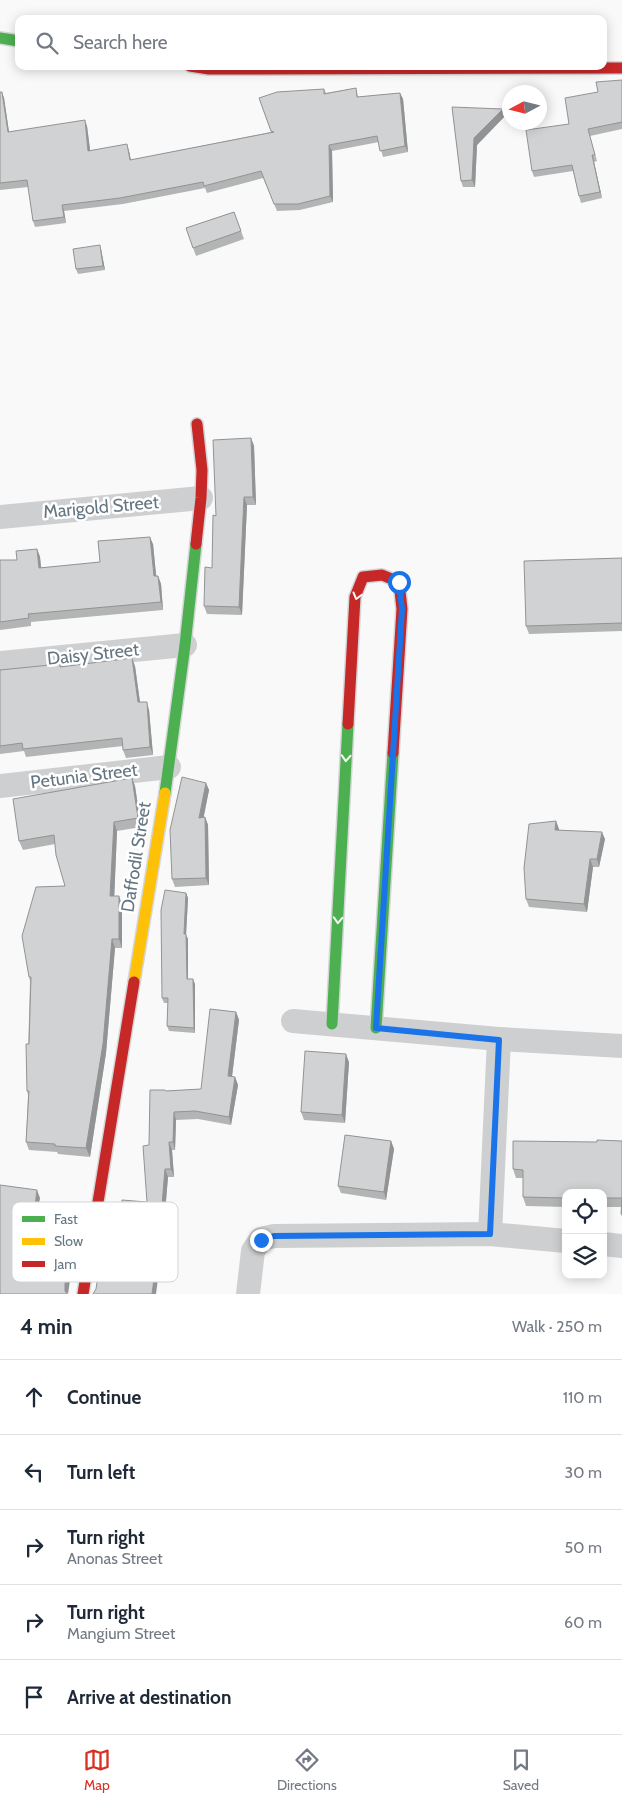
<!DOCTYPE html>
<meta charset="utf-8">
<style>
:root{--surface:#fff;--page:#f2f2f3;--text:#1f2937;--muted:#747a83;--line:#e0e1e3;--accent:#d93025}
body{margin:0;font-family:Cabin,sans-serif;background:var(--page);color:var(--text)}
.controls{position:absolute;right:15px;bottom:15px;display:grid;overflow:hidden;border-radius:10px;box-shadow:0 2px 12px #0003}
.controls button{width:45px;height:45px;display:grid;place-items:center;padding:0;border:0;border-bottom:1px solid var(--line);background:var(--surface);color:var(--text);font:25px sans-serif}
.compass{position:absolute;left:502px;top:85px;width:45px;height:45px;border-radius:50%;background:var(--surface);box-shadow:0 2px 12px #0003;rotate:263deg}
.stop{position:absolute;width:15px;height:15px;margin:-11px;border:4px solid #1a73e8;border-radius:50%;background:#fff}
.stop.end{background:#1a73e8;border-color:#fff;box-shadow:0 1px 5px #0008}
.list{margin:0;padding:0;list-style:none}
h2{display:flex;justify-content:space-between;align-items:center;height:65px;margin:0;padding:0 20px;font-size:21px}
h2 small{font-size:16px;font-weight:400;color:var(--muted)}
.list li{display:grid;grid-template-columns:32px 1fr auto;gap:15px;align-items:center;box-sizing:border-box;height:75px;padding:0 20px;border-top:1px solid var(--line)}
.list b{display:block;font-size:19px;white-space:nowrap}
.list p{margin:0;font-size:16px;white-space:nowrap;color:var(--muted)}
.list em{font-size:16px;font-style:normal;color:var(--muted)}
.icon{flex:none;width:28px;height:28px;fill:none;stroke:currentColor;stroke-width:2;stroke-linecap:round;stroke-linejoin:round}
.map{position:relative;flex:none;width:622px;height:1294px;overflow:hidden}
.search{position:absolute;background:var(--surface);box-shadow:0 2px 12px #0003;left:15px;right:15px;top:15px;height:55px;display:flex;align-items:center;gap:12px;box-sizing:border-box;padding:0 18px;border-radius:10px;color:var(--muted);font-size:19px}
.sheet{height:440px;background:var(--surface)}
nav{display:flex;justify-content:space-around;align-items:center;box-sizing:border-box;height:70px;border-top:1px solid var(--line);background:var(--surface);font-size:14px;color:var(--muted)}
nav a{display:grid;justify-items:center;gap:2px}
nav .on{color:var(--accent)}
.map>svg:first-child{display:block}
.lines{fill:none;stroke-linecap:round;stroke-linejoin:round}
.fast-casing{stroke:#d5d6d7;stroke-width:14}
.slow-casing{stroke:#d5d6d7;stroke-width:14}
.jam-casing{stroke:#d5d6d7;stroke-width:14}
.street{stroke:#cecfd0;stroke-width:24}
.fast{stroke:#4caf50;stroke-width:11}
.slow{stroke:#ffc107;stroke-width:11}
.jam{stroke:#c62828;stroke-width:11}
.wall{fill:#b3b5b5}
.shaded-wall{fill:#929394}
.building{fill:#d0d2d3;stroke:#929394}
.oneway{stroke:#f6fbf6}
.route{stroke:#1a73e8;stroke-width:6}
.labels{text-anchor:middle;stroke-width:5;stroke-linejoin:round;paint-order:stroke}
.street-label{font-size:18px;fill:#657683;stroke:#fff}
.key{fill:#fff;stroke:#d1d6da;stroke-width:1}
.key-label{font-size:14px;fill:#657683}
</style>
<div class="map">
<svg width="622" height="1294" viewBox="0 0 622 1294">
<rect width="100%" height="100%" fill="#f9f9f9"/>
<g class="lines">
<defs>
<g id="fast">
<polyline points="0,38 19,41"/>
<polyline points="165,793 185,645 196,544"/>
<polyline points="332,1024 348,724"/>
<polyline points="376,1028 393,753"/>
</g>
<polyline id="slow" points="134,982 165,793"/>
<g id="jam">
<polyline points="190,66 209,69 622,68"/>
<polyline points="196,544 201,498 202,470 197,424"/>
<polyline points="348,724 355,597 363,577 382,575 399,582 402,609 393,753"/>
<polyline points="83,1294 134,982"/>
</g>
</defs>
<use href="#fast" class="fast-casing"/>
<use href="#slow" class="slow-casing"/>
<use href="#jam" class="jam-casing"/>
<g class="street">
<polyline points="0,517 201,498"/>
<polyline points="0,663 185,645"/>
<polyline points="0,786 169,767"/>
<polyline points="293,1021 499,1039 622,1046"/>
<polyline points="490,1234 499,1039"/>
<polyline points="603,1244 622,1246"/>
<polyline points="248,1294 253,1251 261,1239 274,1236 490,1234 566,1241"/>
</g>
<use href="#fast" class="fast"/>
<use href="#slow" class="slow"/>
<use href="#jam" class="jam"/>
</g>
<g class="wall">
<polygon points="622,80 622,129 590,136 597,161 594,162 602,198 581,203 579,196 573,171 534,177 532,171 569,124 598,92"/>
<polygon points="356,88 358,97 400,93 403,99 408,152 383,157 379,142 332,151 333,202 300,210 277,211 263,178 207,193 205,188 123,204 64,211 66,223 35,227 33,221 28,187 0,190 0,92 4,98 9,132 87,126 90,150 129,151 131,160 271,132 259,98 324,89 326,93"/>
<polygon points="452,107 505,116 477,145 475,187 463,187 461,181"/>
<polygon points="234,212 244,239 196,256 186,228"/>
<polygon points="101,249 105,270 78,274 76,269"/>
<polygon points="251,438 254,446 256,505 247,505 242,615 207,614 204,606 212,568 216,516"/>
<polygon points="153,544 156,576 158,576 161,584 163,610 31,622 31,626 0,630 0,560 17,560 37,549 40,557 41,568 100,562"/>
<polygon points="622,558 622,631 529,634 526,626"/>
<polygon points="60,664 61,667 135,666 140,702 149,710 153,755 126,758 123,750 123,746 26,757 24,751 0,754 0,670"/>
<polygon points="132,778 135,786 141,827 117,831 114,896 122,904 122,948 115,948 106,1053 90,1157 58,1154 57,1152 29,1150 26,1142 28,1095 27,1091 30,981 29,977 65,886 55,844 23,850 19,841"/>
<polygon points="206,783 209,790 203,818 205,817 208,825 209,885 175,887 172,879"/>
<polygon points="556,821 559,830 605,839 599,867 593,867 587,912 529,907 526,899"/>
<polygon points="186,893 188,898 186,935 188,939 188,979 195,984 195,1033 169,1031 167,1026 168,1003 164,1003 162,998"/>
<polygon points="236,1012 239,1020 232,1077 235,1077 238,1085 231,1125 198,1119 176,1120 175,1150 172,1150 174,1177 168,1177 162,1248 120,1230 147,1202 149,1145 166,1091 201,1089"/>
<polygon points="349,1062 345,1123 304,1120 301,1112"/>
<polygon points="391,1141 394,1149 386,1200 341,1193 338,1186"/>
<polygon points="622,1141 622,1217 621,1214 621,1207 603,1207 603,1193 566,1193 566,1207 526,1206 523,1197 523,1178 516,1178 513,1169 597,1142"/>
</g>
<g class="shaded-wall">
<polygon points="2,92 4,98 10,139 8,132"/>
<polygon points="400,93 403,99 408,152 405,146"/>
<polygon points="503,109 505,116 477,145 475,187 472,180 474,138"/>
<polygon points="85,120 87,126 91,157 88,151"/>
<polygon points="127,144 129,151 132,166 130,160"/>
<polygon points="329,145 332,151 333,202 330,196"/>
<polygon points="592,155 594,162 602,198 600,192"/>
<polygon points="62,205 64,211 66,223 64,217"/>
<polygon points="100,245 101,249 105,270 103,266"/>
<polygon points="251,438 254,446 256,505 253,497"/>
<polygon points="244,497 247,505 242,615 239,607"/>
<polygon points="150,537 153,544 157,584 154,576"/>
<polygon points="37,549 40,557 42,576 39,568"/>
<polygon points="158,576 161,584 163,610 161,602"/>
<polygon points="132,658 135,666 141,710 138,702"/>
<polygon points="147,702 149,710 153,755 150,747"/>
<polygon points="132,778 135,786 141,827 138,818"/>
<polygon points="206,783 209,790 202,826 199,818"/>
<polygon points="205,817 208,825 209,885 206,878"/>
<polygon points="556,821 559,829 558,838 555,830"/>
<polygon points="114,822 117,831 114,904 110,896"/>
<polygon points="602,832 605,839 599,867 597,859"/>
<polygon points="590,859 593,867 587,912 584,904"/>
<polygon points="186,893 188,898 186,935 188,939 188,984 187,979 184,934"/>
<polygon points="119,896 122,904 122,948 119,939"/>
<polygon points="112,939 115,948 106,1053 90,1157 86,1148"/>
<polygon points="193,979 195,984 195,1033 194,1028"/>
<polygon points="236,1012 239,1020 231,1084 228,1076"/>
<polygon points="346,1054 349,1062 345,1123 342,1115"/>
<polygon points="235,1077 238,1085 231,1125 229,1117"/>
<polygon points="174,1112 176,1120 175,1150 173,1142"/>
<polygon points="391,1141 394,1149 386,1200 384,1192"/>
<polygon points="169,1142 172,1150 174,1177 171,1169"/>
<polygon points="165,1169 168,1177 162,1248 156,1294 152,1294"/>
<polygon points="37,1190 40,1198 35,1229 33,1221"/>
<polygon points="74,1226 77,1234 68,1294 65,1291 65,1284"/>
</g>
<g class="building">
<polygon points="622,80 622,122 588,129 595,155 592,155 600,192 579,196 572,165 532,171 526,130 569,124 565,98 598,92 596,82"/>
<polygon points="356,88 357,97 400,93 405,146 380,151 377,136 329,145 330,196 298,204 274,204 261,171 204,186 203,182 120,198 62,205 64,217 33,221 27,180 0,183 0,92 2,92 8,132 85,120 88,151 127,144 130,160 274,132 271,131 259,98 277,92 324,89 324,94"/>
<polygon points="452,107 503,109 474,138 472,180 461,181"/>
<polygon points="234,212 241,231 193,248 186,228"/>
<polygon points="100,245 103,266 76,269 73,249"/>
<polygon points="251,438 253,497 244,497 239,607 204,606 205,567 212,568 213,515 216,516 213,440"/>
<polygon points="150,537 154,576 158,576 161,602 28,614 29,618 0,622 0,560 17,560 16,551 37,549 39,568 100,562 98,541"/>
<polygon points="622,558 622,623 526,626 524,561"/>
<polygon points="132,658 138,702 147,702 150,747 123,750 122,738 23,749 22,743 0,746 0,670 60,664 60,667"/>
<polygon points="182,777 206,783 199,818 205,817 206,878 172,879 170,830"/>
<polygon points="132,778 138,818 114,822 110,896 119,896 119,939 112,939 103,1044 86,1148 55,1146 55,1144 26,1142 29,1091 27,1091 26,1044 29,1044 31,977 29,977 22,936 36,887 65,886 56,855 54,835 19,841 13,799"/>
<polygon points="556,821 555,830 602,832 597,859 590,859 584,904 526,899 524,868 529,824"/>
<polygon points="165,890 186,893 184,934 186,934 187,979 193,979 194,1028 167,1026 168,998 162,998 161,910"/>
<polygon points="210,1009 236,1012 228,1076 235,1077 229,1117 195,1111 174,1112 173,1142 169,1142 171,1169 165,1169 159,1240 152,1294 93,1294 96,1289 105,1229 120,1230 122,1200 147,1202 143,1146 149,1145 150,1090 165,1090 166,1091 201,1089"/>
<polygon points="305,1051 346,1054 342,1115 301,1112"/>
<polygon points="345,1135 391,1141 384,1192 338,1186"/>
<polygon points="597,1140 622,1141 622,1214 621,1214 622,1198 603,1198 603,1193 566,1193 566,1198 523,1197 523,1170 513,1169 513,1141 597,1142"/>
<polygon points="0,1185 37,1190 33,1221 74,1226 65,1284 65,1291 67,1294 0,1294"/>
</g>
<defs><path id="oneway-chevron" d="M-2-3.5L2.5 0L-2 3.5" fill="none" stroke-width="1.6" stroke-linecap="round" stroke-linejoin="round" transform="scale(1.25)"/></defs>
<g class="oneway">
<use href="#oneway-chevron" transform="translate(357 596) rotate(105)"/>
<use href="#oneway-chevron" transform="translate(346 758) rotate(93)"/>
<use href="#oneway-chevron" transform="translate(338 920) rotate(93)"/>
</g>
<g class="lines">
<polyline class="route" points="261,1240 274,1236 490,1234 499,1040 376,1028 402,609 399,582"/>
</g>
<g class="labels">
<g class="street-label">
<text transform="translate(101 507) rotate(-5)" y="6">Marigold Street</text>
<text transform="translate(93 654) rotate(-6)" y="6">Daisy Street</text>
<text transform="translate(84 776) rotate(-7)" y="6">Petunia Street</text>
<text transform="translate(136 857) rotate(-81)" y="6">Daffodil Street</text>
</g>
</g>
<rect x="12" y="1202" width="166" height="80" rx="8" class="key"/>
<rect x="22" y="1216" width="23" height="6" fill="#4caf50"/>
<rect x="22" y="1238" width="23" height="7" fill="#ffc107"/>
<rect x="22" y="1261" width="23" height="6" fill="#c62828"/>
<g class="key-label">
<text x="54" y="1224">Fast</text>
<text x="54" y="1246">Slow</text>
<text x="54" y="1269">Jam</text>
</g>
</svg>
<div class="controls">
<button><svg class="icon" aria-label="locate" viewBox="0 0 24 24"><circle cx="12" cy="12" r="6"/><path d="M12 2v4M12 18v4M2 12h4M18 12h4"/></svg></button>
<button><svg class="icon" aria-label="layers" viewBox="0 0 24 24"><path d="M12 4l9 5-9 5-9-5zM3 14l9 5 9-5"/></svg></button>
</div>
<svg class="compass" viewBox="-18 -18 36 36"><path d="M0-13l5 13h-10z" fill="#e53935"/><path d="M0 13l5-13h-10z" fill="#747a83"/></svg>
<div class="stop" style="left:399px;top:582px"></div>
<div class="stop end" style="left:261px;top:1240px"></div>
<div class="search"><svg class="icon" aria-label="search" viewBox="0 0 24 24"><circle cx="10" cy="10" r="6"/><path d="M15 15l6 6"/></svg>Search here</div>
</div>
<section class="sheet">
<h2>4 min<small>Walk · 250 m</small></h2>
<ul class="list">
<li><svg class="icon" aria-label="ahead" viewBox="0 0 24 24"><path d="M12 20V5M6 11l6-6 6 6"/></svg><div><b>Continue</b></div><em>110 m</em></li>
<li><svg class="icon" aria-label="left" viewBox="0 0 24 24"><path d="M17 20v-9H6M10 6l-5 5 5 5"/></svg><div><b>Turn left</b></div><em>30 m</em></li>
<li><svg class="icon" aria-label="right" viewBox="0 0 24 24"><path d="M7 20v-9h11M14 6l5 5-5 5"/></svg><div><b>Turn right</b><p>Anonas Street</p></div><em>50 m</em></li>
<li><svg class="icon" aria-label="right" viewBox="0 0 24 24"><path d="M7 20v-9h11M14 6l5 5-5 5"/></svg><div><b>Turn right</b><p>Mangium Street</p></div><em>60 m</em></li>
<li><svg class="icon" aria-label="arrive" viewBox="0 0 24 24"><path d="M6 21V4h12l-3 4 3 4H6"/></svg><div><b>Arrive at destination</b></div></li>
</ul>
</section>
<nav>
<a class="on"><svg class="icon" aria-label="map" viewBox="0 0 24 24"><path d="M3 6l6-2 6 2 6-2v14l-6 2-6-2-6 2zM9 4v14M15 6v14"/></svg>Map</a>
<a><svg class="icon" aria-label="directions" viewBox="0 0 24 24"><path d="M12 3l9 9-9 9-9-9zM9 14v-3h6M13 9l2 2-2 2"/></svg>Directions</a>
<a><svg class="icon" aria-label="saved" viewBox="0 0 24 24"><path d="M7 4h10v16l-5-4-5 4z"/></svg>Saved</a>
</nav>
